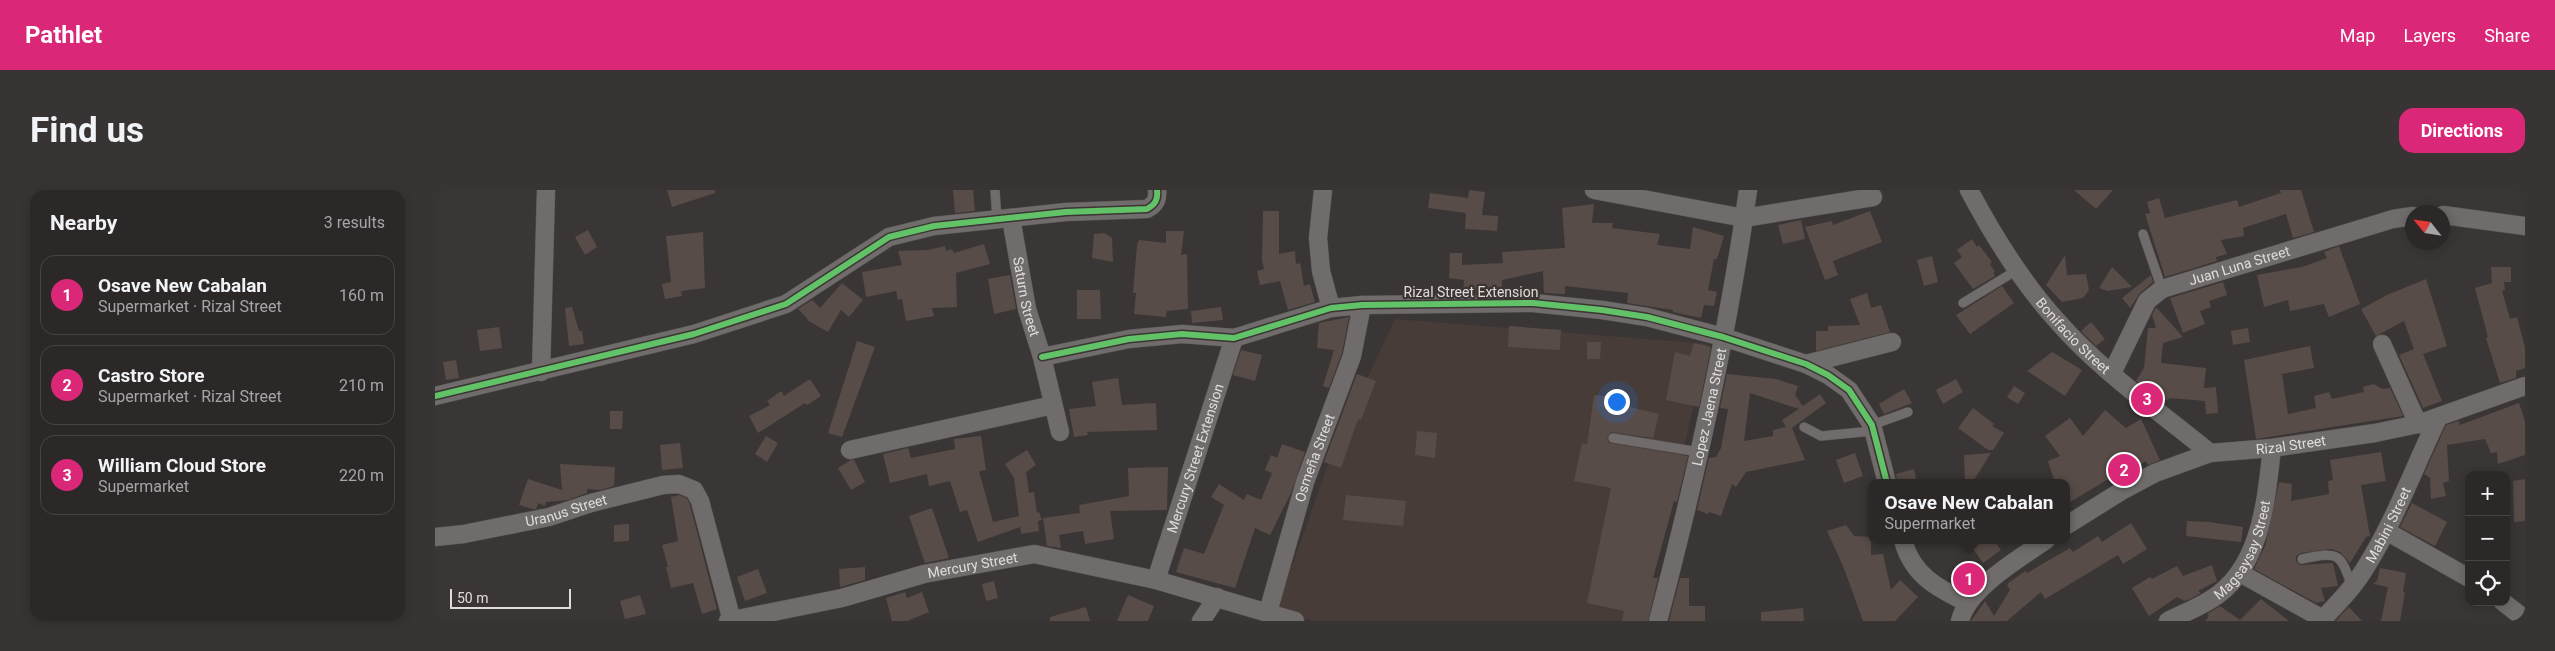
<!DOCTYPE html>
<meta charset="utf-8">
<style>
:root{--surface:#2c2828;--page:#383434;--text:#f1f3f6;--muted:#a6a6a8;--line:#484445;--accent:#db2777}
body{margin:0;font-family:Roboto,sans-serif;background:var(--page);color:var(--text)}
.controls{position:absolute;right:15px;bottom:15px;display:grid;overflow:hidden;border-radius:10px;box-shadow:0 2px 12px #0003}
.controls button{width:45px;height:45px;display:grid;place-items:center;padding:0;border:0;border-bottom:1px solid var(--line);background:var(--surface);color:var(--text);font:25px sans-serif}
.compass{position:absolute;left:1970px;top:15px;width:45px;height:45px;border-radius:50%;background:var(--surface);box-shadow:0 2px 12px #0003;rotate:300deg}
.scale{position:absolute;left:15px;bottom:12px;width:121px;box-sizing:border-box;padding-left:5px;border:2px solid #e0dcda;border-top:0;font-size:14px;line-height:18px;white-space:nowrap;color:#e0dcda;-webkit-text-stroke:4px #3c3533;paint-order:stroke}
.you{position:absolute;left:1181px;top:211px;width:18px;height:18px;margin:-12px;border:4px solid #fff;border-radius:50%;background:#1a73e8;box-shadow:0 0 0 8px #1a73e833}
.badge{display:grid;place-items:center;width:32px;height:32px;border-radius:50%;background:var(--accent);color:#fff;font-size:16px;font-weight:700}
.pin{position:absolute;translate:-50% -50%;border:2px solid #fff;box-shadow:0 1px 5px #0006}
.popup{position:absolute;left:1433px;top:289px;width:202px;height:65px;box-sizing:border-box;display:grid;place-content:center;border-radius:10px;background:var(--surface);filter:drop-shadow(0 1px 4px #0005);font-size:16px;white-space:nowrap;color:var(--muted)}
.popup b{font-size:19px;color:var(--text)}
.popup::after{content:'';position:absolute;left:50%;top:100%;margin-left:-10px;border:10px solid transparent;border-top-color:var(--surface)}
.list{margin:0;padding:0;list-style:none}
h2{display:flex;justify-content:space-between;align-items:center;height:65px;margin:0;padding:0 20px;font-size:21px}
h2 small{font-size:16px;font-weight:400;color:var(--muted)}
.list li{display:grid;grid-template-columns:32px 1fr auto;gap:15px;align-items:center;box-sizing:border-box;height:80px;margin:0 10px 10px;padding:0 10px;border:1px solid var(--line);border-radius:15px}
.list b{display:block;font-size:19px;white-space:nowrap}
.list p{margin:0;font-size:16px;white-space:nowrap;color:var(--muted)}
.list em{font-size:16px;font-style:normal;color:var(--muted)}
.icon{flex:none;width:28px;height:28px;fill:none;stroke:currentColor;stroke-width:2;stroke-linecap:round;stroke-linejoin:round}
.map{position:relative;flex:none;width:2090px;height:431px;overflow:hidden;border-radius:15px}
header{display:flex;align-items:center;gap:30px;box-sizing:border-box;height:70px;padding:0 25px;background:var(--accent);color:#fff}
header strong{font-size:24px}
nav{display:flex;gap:28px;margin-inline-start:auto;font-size:18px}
.intro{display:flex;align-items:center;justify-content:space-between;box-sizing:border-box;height:120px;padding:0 30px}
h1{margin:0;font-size:35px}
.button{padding:12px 22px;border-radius:15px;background:var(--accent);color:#fff;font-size:18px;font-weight:700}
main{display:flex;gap:30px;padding:0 30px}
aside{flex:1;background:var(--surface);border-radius:15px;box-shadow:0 2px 12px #0003}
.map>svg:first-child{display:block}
.built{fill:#483c38}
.building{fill:#574c48;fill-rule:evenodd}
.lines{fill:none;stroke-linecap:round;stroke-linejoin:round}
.lane-casing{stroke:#575453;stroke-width:10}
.street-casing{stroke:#575453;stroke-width:19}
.lane{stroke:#6f6c6b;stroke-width:9}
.street{stroke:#6f6c6b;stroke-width:18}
.cycleway-casing{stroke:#3c3533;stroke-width:9}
.cycleway{stroke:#61c268;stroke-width:6}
.labels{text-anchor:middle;stroke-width:4.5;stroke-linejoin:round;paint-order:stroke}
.street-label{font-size:14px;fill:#e0dcda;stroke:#3c3533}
</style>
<header>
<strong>Pathlet</strong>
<nav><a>Map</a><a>Layers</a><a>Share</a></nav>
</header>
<div class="intro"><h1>Find us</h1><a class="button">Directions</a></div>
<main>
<aside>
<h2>Nearby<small>3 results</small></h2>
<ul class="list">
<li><span class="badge">1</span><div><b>Osave New Cabalan</b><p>Supermarket · Rizal Street</p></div><em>160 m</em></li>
<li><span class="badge">2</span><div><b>Castro Store</b><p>Supermarket · Rizal Street</p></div><em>210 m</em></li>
<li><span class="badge">3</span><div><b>William Cloud Store</b><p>Supermarket</p></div><em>220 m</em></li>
</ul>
</aside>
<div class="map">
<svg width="2090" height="431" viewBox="0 0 2090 431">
<rect width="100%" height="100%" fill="#3a3635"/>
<polygon class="built" points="960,129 1273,154 1208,431 877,431 842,419 896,266"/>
<g class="building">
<polygon points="232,0 280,0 280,3 237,17"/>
<polygon points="518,0 538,0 540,21 520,23"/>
<polygon points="1034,0 1050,2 1047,25 1063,26 1062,41 1030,39 1031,23 993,18 995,3 1033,8"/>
<polygon points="1639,0 1678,0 1661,19"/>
<polygon points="1845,0 1866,0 1879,42 1858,48 1851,24 1808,38 1809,46 1786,50 1792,64 1781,67 1782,71 1730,87 1710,24 1715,23 1712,12 1724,8 1730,28 1802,10 1804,17 1846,3"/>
<polygon points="1159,14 1157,33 1178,33 1177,38 1225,44 1222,55 1255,59 1258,37 1289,46 1282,69 1279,69 1273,100 1282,102 1279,116 1269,115 1266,128 1238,122 1238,120 1192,113 1193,103 1130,96 1130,104 1109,103 1108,81 1067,90 1067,101 1028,102 1029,90 1014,88 1015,63 1027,63 1027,75 1068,73 1067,62 1130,58 1127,18"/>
<polygon points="828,21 844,21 844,64 860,61 861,74 865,73 869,96 875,94 880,112 853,120 845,91 825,95 822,81 829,79 827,70"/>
<polygon points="1435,21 1447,52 1398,71 1403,85 1390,90 1370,37 1397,31 1398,35"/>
<polygon points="1366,30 1370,49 1348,54 1343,35"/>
<polygon points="153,40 162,57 150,65 140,47"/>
<polygon points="731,41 749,41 746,65 752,64 753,119 732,121 731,127 699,124 701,103 698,103 702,55 704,50 731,53"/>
<polygon points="268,42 270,98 246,101 247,106 230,109 227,94 236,92 231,46"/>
<polygon points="669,43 677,48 678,72 657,68 659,44"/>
<polygon points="1537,49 1542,57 1544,55 1557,72 1555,74 1560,82 1558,83 1560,86 1538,99 1519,73 1527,67 1522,60"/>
<polygon points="549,54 555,74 521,83 522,117 497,118 499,126 471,131 467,109 463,110 461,101 431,107 427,82 467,75 463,61 493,60 510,56 511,61 517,59 519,63"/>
<polygon points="1904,56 1925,114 1894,127 1889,114 1855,121 1853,110 1829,117 1822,85 1867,77 1892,68 1889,62"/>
<polygon points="1630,65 1632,85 1651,84 1654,100 1648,108 1627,112 1611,95"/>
<polygon points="1497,66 1503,92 1489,96 1482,70"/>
<polygon points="1677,77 1697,97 1673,101 1664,98"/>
<polygon points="2056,77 2076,77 2076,92 2069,92 2070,100 2067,101 2075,129 2082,127 2090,158 2090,178 2081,181 2081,188 2065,193 2051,148 2053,147 2040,98 2057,93"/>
<polygon points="575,85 581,119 559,124 553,89"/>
<polygon points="1716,85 1718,92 1705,103 1695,118 1687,108"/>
<polygon points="1991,89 2012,156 1988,164 2007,211 1988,218 1964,165 1979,159 1969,131 1941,146 1926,119 1952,105"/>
<polygon points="1788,92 1792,105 1774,111 1776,117 1765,121 1770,134 1748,143 1735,108"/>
<polygon points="407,93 428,110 414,127 406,120 393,142 372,130 373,129 363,119 377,110 385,118"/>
<polygon points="1567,96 1579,113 1535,144 1521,125"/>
<polygon points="642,100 665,100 666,129 642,129"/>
<polygon points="1432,103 1436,118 1446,115 1455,142 1381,161 1381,141 1393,141 1393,136 1425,135 1415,109"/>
<polygon points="137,117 144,141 147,141 149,154 134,156 130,118"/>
<polygon points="786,117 788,130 757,133 756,121"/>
<polygon points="1721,117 1748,147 1728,153 1726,173 1771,178 1769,198 1781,197 1783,223 1771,224 1770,211 1734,208 1733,211 1701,191 1709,178 1713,138 1721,138 1717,125"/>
<polygon points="914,127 907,163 894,198 888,196 899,160 882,158 884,133"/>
<polygon points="1656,132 1670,149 1661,156 1646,141"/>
<polygon points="1074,136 1126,140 1125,160 1073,157"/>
<polygon points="64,137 67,158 45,161 42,140"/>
<polygon points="1813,138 1815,152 1798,155 1796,141"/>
<polygon points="422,151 440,157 407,247 393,243"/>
<polygon points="1152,152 1166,152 1165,169 1152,169"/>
<polygon points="1259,153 1276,157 1264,217 1231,210 1240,162 1255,166"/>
<polygon points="1875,156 1879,178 1847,184 1853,224 1881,218 1879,206 1894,202 1897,209 1929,202 1928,197 1939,194 1947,199 1955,198 1968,226 1821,249 1809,170"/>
<polygon points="806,160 827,165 820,191 798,185"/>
<polygon points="1617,162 1647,180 1630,206 1592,181"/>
<polygon points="21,170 24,188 11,190 8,172"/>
<polygon points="922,184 941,191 926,230 923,229 906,278 889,272"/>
<path d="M1292,184L1341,189L1363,196L1360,205L1368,216L1385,204L1391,213L1357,238L1370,270L1311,282L1301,297L1297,294L1286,326L1274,322L1273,324L1262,320L1274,268L1281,267L1286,258L1293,219L1285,218ZM1315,203L1364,219L1347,230L1351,237L1338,240V246L1309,251Z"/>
<polygon points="683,188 687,215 721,213 722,240 652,242 653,245 639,247 634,219 661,216 657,192"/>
<polygon points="375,189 386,206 372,215 370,213 323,243 314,226 335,215 332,211 346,201 349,206"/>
<polygon points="1521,189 1528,202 1508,214 1501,200"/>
<polygon points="1579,196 1590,203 1583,214 1572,207"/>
<polygon points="1469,199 1477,213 1449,224 1444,214"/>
<polygon points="1159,205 1180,207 1179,213 1224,224 1218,248 1176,242 1172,247 1174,253 1253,266 1242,312 1239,311 1218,388 1223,388 1213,431 1187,431 1189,421 1152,413 1176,298 1139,291 1147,253 1152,255"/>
<polygon points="2084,213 2090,231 2090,265 2063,274 2062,262 2056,263 2050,249 2012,255 2014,291 2008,293 2011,306 1996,309 1995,288 1989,284 2011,235 2024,231 2025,235"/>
<polygon points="1538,218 1559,234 1557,236 1569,243 1558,260 1553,260 1523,238"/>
<polygon points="1670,220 1691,238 1706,229 1725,270 1713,275 1711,271 1682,289 1680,285 1632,314 1632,293 1620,293 1613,271 1625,266 1610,246 1635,228 1648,246"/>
<polygon points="175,221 188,221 187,239 175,239"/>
<polygon points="982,241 1002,243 1000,268 980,265"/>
<polygon points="331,246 343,253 332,272 320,264"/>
<polygon points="546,246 551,280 544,281 558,332 584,326 579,288 570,274 592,260 601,275 591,282 594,303 599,302 602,323 604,322 607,330 603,331 604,341 586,344 585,337 543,352 532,320 525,322 515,291 494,296 492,284 455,293 448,264 473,258 476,268 520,259 519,249"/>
<polygon points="245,253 248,278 227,280 225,255"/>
<polygon points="847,254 870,262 856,303 835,345 820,338 800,398 741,382 749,358 769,364 789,315 776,307 784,294 809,310 812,304 826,310 837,283 830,280 836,265 842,268"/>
<polygon points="1946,262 1951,291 1926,295 1935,346 1931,347 1915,373 1905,362 1896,359 1866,363 1861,366 1861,371 1865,375 1898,373 1903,396 1886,398 1890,411 1881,413 1819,379 1830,356 1844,292 1857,294 1856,311 1894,304 1893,291 1898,290 1895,270"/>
<polygon points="1420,263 1428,286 1409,293 1401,270"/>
<polygon points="1556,263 1537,293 1530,293 1529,265"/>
<polygon points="416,270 419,270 430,292 416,300 403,278"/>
<polygon points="125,274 180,277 179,296 166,300 152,299 152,303 133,310 111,312 110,316 103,313 101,319 98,319 84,315 93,289 127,300"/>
<polygon points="733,277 732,320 675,321 679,349 650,354 648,341 624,345 626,358 612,356 608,328 645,323 644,315 694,306 693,278"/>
<polygon points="1479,279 1482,293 1462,293 1461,284"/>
<polygon points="2090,289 2090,331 2079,332 2078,291"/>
<polygon points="244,305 252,308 255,315 282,419 267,424 258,393 236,398 231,377 233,377 227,355 243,351 236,307"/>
<polygon points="911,305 971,311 968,336 908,330"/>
<polygon points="1977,313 2012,332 2000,356 1965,337"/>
<polygon points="497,318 514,368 490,373 474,326"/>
<polygon points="1752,331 1774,332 1808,337 1806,352 1751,346"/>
<polygon points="1696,333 1712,359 1688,374 1683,365 1610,409 1606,402 1572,431 1536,431 1550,411 1559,426 1575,400 1572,394 1590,381 1592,383 1635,358 1638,362 1663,346 1667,352"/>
<polygon points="194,334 194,351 179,352 179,335"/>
<polygon points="1411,335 1419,346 1436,347 1436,365 1448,364 1456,400 1465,390 1483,407 1460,431 1428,431 1408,376 1392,341"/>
<polygon points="1532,350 1559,350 1566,360 1548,373"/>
<polygon points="1777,375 1782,391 1763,401 1766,403 1755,409 1750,411 1742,407 1714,426 1697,398 1715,387 1717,389 1742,376 1748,386"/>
<polygon points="430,377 430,390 405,397 404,379"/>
<polygon points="1945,378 1971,383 1968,402 1970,403 1965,431 1946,431 1953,397 1938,394 1942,391"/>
<polygon points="323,379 332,403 310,411 302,387"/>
<polygon points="1245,388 1254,388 1254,416 1270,416 1270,431 1234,431"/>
<polygon points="559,391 563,408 551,411 547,394"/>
<polygon points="470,402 472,408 487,402 494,422 472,431 457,431 451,408"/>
<polygon points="205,405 211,424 190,429 185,411"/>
<polygon points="693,405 719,416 713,431 682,431"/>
<polygon points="1826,409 1854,431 1770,431 1774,426 1772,424 1785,416 1805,430"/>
<polygon points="651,417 655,431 615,431 615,427"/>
<polygon points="1914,417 1927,431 1901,431 1906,425"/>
<polygon points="1368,418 1369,431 1326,431 1326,422"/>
</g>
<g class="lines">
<defs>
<g id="lane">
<polyline points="560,0 562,30"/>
<polyline points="1708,44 1727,99"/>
<polyline points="1528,113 1582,80"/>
<polyline points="1437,235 1473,222"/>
<polyline points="1369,237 1386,246 1438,241"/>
<polyline points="1178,248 1264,262"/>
<path d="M1867,369C1903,362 1905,361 1917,397"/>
</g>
<g id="street">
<polyline points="888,0 883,48 886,81 896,118"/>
<polyline points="1159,0 1309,28 1438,7"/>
<path id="s1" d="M1534,0C1559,47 1588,94 1624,133C1667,182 1724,221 1775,263"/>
<polyline points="2008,25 2090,36"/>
<path id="s2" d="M576,28L592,119L607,167L625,242"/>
<polyline points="1947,154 1983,234"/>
<polyline points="607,167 694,149 747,144 799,148 896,118 927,115 1098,113 1167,120 1212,127 1288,147 1371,174 1393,185 1414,200 1437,235 1452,293"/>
<polyline points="1371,174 1457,152"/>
<polyline points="106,182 111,0"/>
<path id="s3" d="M1677,183L1712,111L1727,99L1958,29L1978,26"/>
<path d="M0,206L259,144L351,114L454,47L499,36L631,22L712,19C721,14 723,9 722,0"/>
<polyline points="415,260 618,215"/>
<path id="s4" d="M1632,335L1688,300L1720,283L1775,263L1837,258L1940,243L1983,234L2090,196"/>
<polyline points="1951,341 2034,388"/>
<path id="s5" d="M0,347L29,344L114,327L156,313L228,295L244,294L259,300L265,311L297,431"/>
<path d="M1468,350C1477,385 1502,398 1533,413"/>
<polyline points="1805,383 1888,429"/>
<path id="s6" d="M721,390L799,148"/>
<polyline points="2068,412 2090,429"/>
<path id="s7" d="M833,422L870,292L917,166L927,115"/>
<path id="s8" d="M293,431L407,408L489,384L599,364L721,390L860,431"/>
<polyline points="766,431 782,407"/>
<path id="s9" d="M1223,431C1260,290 1293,145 1313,0"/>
<path d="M1525,431C1533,398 1584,369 1611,350"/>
<path id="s10" d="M1733,431C1747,424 1762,418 1775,410C1826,380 1831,311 1837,258"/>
<path id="s11" d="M1886,431C1903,413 1920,396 1932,375C1960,330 1979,278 2002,230"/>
</g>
</defs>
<use href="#lane" class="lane-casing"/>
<use href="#street" class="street-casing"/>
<use href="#lane" class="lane"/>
<use href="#street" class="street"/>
<defs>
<g id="cycleway">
<polyline points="607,167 694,149 747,144 799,148 896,118 927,115 1098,113 1167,120 1212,127 1288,147 1371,174 1393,185 1414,200 1437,235 1452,293"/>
<path d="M0,206L259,144L351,114L454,47L499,36L631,22L712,19C721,14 723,9 722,0"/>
</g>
</defs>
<use href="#cycleway" class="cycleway-casing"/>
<use href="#cycleway" class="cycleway"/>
</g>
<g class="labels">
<g class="street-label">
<text dy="5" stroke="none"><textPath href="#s3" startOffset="180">Juan Luna Street</textPath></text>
<text x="1036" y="107">Rizal Street Extension</text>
<text dy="5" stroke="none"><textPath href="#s2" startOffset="80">Saturn Street</textPath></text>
<text dy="5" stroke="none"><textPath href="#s1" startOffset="180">Bonifacio Street</textPath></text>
<text dy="5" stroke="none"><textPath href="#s9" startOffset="220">Lopez Jaena Street</textPath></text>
<text dy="5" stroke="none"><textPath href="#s4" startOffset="242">Rizal Street</textPath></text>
<text dy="5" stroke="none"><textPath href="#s7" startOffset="161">Osmeña Street</textPath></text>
<text dy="5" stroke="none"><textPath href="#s6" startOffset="128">Mercury Street Extension</textPath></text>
<text dy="5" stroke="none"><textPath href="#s5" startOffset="134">Uranus Street</textPath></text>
<text dy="5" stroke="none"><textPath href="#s11" startOffset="118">Mabini Street</textPath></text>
<text dy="5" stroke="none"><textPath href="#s10" startOffset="109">Magsaysay Street</textPath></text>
<text dy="5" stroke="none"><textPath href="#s8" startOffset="251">Mercury Street</textPath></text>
</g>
</g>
</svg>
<div class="controls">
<button>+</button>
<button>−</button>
<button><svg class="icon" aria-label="locate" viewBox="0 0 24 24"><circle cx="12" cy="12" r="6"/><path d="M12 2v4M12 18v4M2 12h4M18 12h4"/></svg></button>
</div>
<svg class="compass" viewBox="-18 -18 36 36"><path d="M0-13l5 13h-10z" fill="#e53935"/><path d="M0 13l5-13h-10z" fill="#a6a6a8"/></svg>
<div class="scale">50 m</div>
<div class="you"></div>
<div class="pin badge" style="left:1534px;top:389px">1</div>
<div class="popup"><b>Osave New Cabalan</b>Supermarket</div>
<div class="pin badge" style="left:1689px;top:280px">2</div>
<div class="pin badge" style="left:1712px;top:209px">3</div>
</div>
</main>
